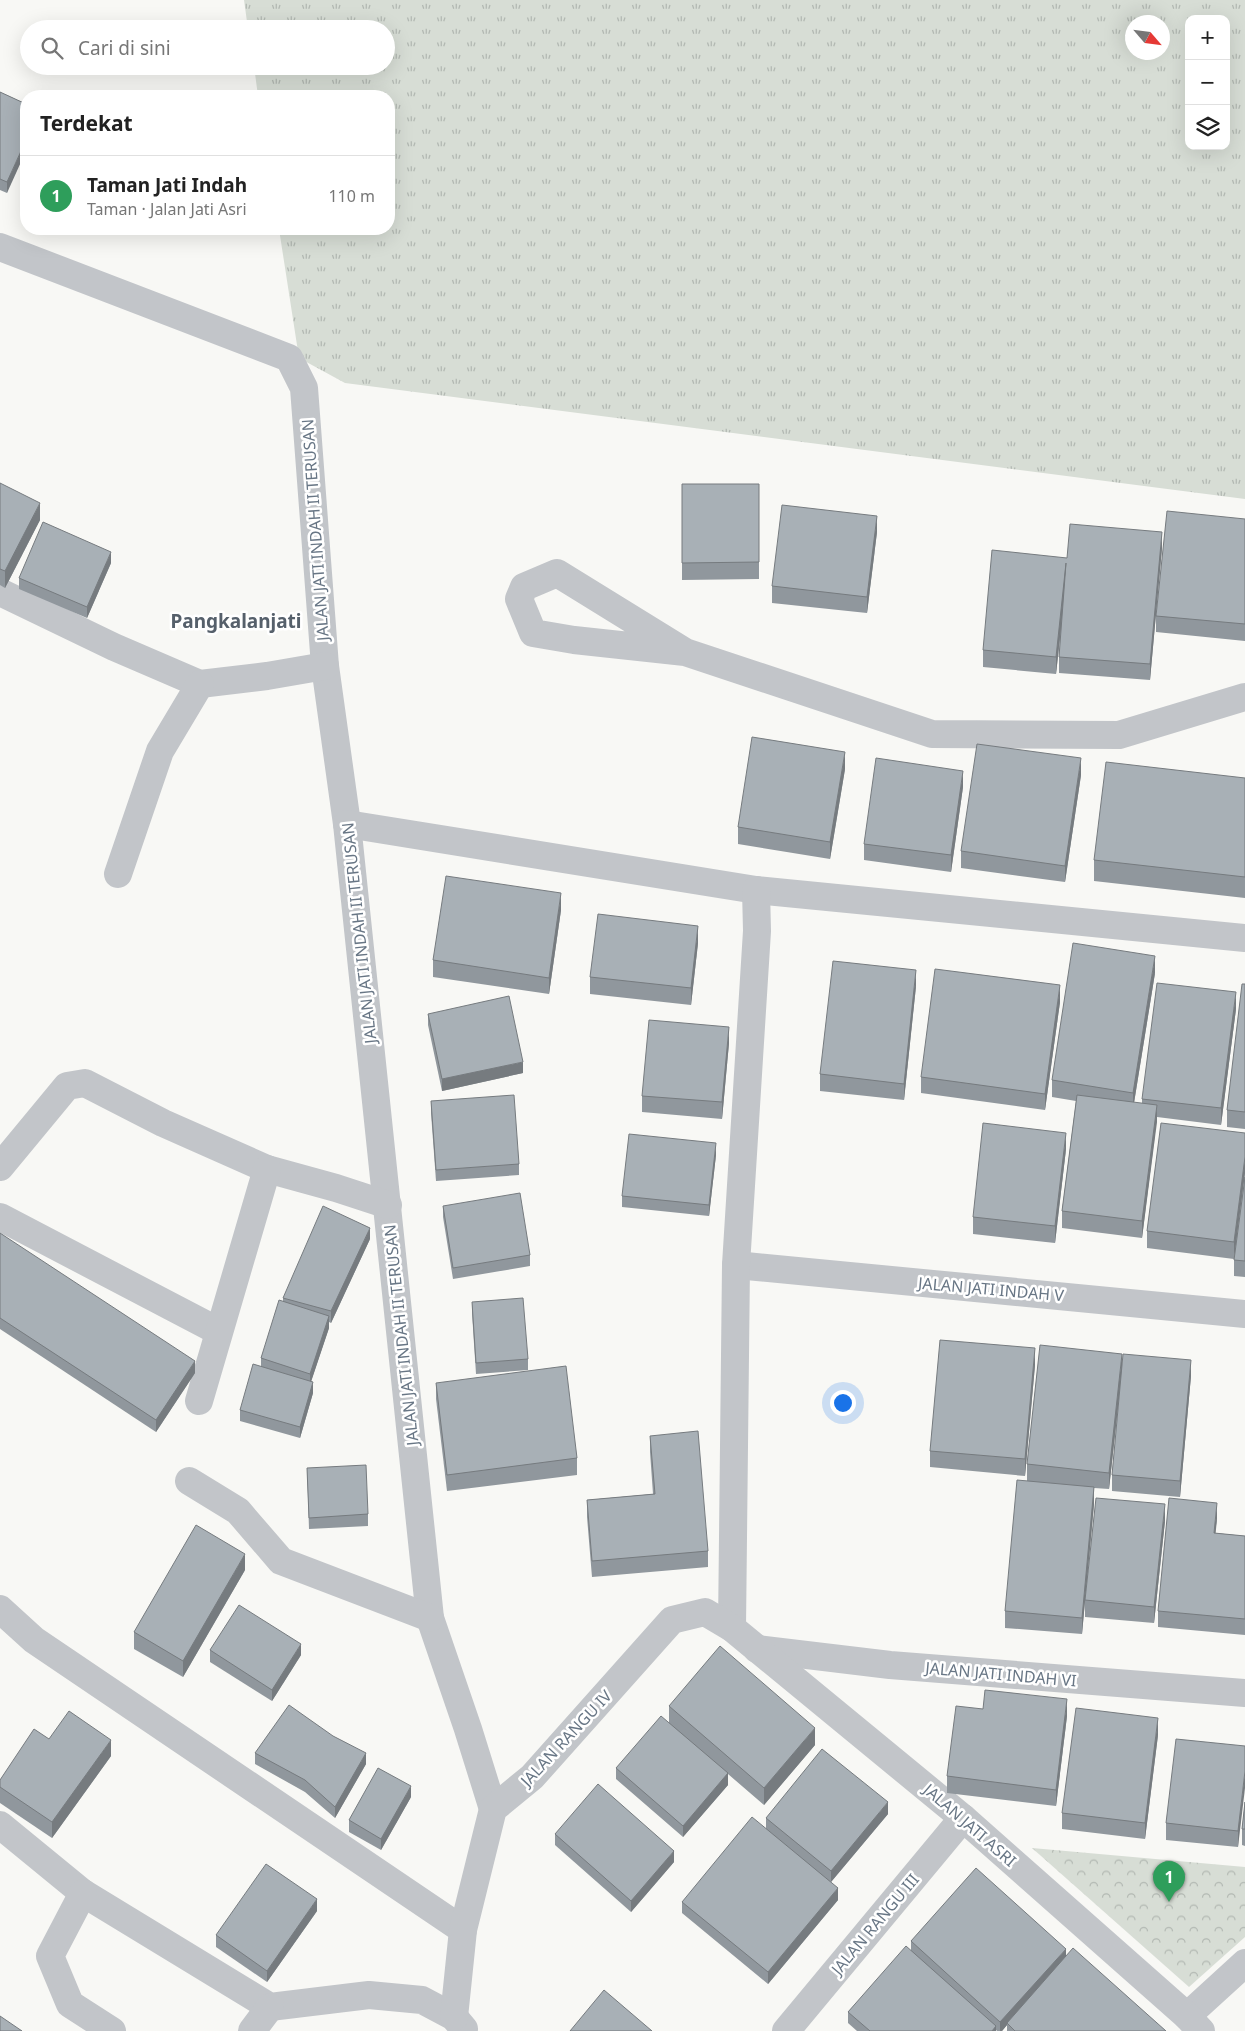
<!DOCTYPE html>
<html lang="id">
<meta charset="utf-8">
<style>
:root{--surface:#fff;--page:#f2f2f2;--text:#222;--muted:#767676;--line:#e0e0e0;--accent:#0f766e}
body{margin:0;font-family:"Noto Sans",sans-serif;background:var(--page);color:var(--text)}
.controls{position:absolute;right:15px;top:15px;display:grid;overflow:hidden;border-radius:10px;box-shadow:0 5px 20px #0002}
.controls button{width:45px;height:45px;display:grid;place-items:center;padding:0;border:0;border-bottom:1px solid var(--line);background:var(--surface);color:var(--text);font:25px sans-serif}
.compass{position:absolute;left:1125px;top:15px;width:45px;height:45px;border-radius:50%;background:var(--surface);box-shadow:0 5px 20px #0002;rotate:118deg}
.you{position:absolute;left:842px;top:1402px;width:18px;height:18px;margin:-12px;border:4px solid #fff;border-radius:50%;background:#1a73e8;box-shadow:0 0 0 8px #1a73e833}
.badge{display:grid;place-items:center;width:32px;height:32px;border-radius:50%;background:var(--accent);color:#fff;font-size:16px;font-weight:700}
.pin{position:absolute;translate:-50% -41px;filter:drop-shadow(0 1px 2px #0008)}
.pin::after{content:'';position:absolute;top:26px;width:18px;height:15px;background:inherit;clip-path:polygon(0 0,100% 0,50% 100%)}
.list{margin:0;padding:0;list-style:none}
h2{display:flex;justify-content:space-between;align-items:center;height:65px;margin:0;padding:0 20px;font-size:21px}
h2 small{font-size:16px;font-weight:400;color:var(--muted)}
.list li{display:grid;grid-template-columns:32px 1fr auto;gap:15px;align-items:center;box-sizing:border-box;height:80px;padding:0 20px;border-top:1px solid var(--line)}
.list b{display:block;font-size:19px;white-space:nowrap}
.list p{margin:0;font-size:16px;white-space:nowrap;color:var(--muted)}
.list em{font-size:16px;font-style:normal;color:var(--muted)}
.icon{flex:none;width:28px;height:28px;fill:none;stroke:currentColor;stroke-width:2;stroke-linecap:round;stroke-linejoin:round}
.map{position:relative;flex:none;width:1245px;height:2031px;overflow:hidden}
.search{position:absolute;background:var(--surface);box-shadow:0 5px 20px #0002;left:20px;top:20px;width:375px;height:55px;display:flex;align-items:center;gap:12px;box-sizing:border-box;padding:0 18px;border-radius:28px;color:var(--muted);font-size:19px}
.panel{position:absolute;background:var(--surface);box-shadow:0 5px 20px #0002;left:20px;top:90px;width:375px;height:145px;border-radius:20px}
.map>svg:first-child{display:block}
.grass{fill:url(#grass-tufts);fill-rule:evenodd}
.forest{fill:url(#forest-crowns)}
.lines{fill:none;stroke-linecap:round;stroke-linejoin:round}
.street{stroke:#c2c5c9;stroke-width:28}
.wall{fill:#90979d}
.shaded-wall{fill:#767b7f}
.building{fill:#a8b0b6;stroke:#767b7f}
.labels{text-anchor:middle;stroke-width:5;stroke-linejoin:round;paint-order:stroke}
.street-label{font-size:16px;fill:#687685;stroke:#fff}
.quarter-label{font-size:19px;font-weight:bold;fill:#56606b;stroke:#fff}
</style>
<div class="map">
<svg width="1245" height="2031" viewBox="0 0 1245 2031">
<defs>
<pattern id="grass-tufts" width="24" height="20" patternUnits="userSpaceOnUse" patternTransform="scale(1.25)"><rect width="24" height="20" fill="#d7ddd5"/><path d="M3 7l-1-3M5 7V3M7 7l1-3M15 17l-1-3M17 17v-4M19 17l1-3" fill="none" stroke="#b2b8b2"/></pattern>
<pattern id="forest-crowns" width="20" height="18" patternUnits="userSpaceOnUse" patternTransform="scale(1.25)"><rect width="20" height="18" fill="#d7ddd5"/><path d="M2 6a3 3 0 1 1 6 0M12 15a3 3 0 1 1 6 0" fill="none" stroke="#b2b8b2"/></pattern>
</defs>
<rect width="100%" height="100%" fill="#f8f8f5"/>
<path class="grass" d="M244,0H1245V499L345,383L299,358L279,229H389V96H258L254,66H386V29H248ZM1189,19H1226V146H1189ZM1132,22H1162V52H1132Z"/>
<polygon class="forest" points="1032,1848 1245,1867 1245,1937 1189,1987"/>
<g class="lines">
<g class="street">
<polyline points="0,247 289,358 304,388 325,666 347,824 430,1618 468,1729 493,1809"/>
<polyline points="0,592 114,647 200,684 267,676 325,666"/>
<polyline points="685,652 557,573 524,587 519,599 533,633 574,640 685,652 932,734 1119,735 1245,697"/>
<polyline points="347,824 756,890 1245,938"/>
<polyline points="118,874 160,751 200,684"/>
<polyline points="0,1167 67,1086 85,1083 163,1123 267,1169 336,1188 388,1205"/>
<polyline points="0,1217 218,1331"/>
<polyline points="736,1265 1245,1314"/>
<polyline points="199,1401 267,1169"/>
<polyline points="189,1481 238,1511 281,1561 430,1618"/>
<polyline points="0,1609 34,1640 463,1930"/>
<polyline points="732,1628 736,1265 757,931 756,890"/>
<polyline points="757,1649 890,1665 1245,1693"/>
<polyline points="0,1825 83,1893 270,2007 369,1995 422,2000 454,2017 464,2029"/>
<polyline points="83,1893 50,1956 70,2004 112,2031"/>
<polyline points="1187,2016 1245,1963"/>
<polyline points="454,2017 463,1930 493,1809 532,1777 672,1620 705,1612 732,1628 963,1818 1187,2016 1201,2031"/>
<polyline points="252,2031 270,2007"/>
<polyline points="786,2031 963,1818"/>
</g>
</g>
<g class="wall">
<polygon points="0,92 26,104 7,193 0,190"/>
<polygon points="0,483 40,520 5,588 0,585"/>
<polygon points="682,484 759,484 759,579 682,580"/>
<polygon points="1245,519 1245,641 1156,632 1156,616"/>
<polygon points="877,532 867,613 772,603 772,586"/>
<polygon points="1162,548 1150,680 1059,673 1059,657 1061,631 1056,674 983,667 983,650 1067,558"/>
<polygon points="111,563 87,618 19,589 19,578"/>
<polygon points="845,769 830,859 738,844 738,827"/>
<polygon points="1081,775 1065,882 961,868 961,851"/>
<polygon points="1245,778 1245,898 1094,881 1094,860"/>
<polygon points="963,787 951,872 864,860 864,844"/>
<polygon points="561,910 549,994 433,977 433,960"/>
<polygon points="698,943 691,1005 590,994 590,977"/>
<polygon points="1155,973 1134,1103 1142,1103 1142,1099 1236,1009 1221,1125 1157,1117 1142,1238 1062,1228 1062,1211 1076,1101 1052,1097 1052,1080"/>
<polygon points="1245,984 1245,1129 1227,1127 1227,1110"/>
<polygon points="916,986 904,1100 820,1091 820,1074"/>
<polygon points="1060,1002 1045,1110 921,1093 921,1077"/>
<polygon points="428,1014 523,1073 442,1091 428,1025"/>
<polygon points="729,1043 722,1119 642,1112 642,1096"/>
<polygon points="431,1101 519,1164 519,1175 436,1181 431,1113"/>
<polygon points="1245,1133 1245,1173 1234,1259 1147,1248 1147,1231"/>
<polygon points="1066,1149 1055,1243 973,1234 973,1217"/>
<polygon points="716,1155 709,1216 622,1207 622,1196"/>
<polygon points="1245,1177 1245,1277 1234,1276 1234,1260"/>
<polygon points="443,1206 530,1255 530,1266 453,1279 443,1217"/>
<polygon points="0,1233 195,1373 156,1432 0,1329"/>
<polygon points="370,1239 331,1323 329,1322 329,1328 311,1381 313,1393 300,1438 240,1421 240,1410 261,1366 261,1358 283,1301 283,1298"/>
<polygon points="472,1302 528,1359 528,1370 476,1374 472,1313"/>
<polygon points="1035,1365 1025,1476 930,1467 930,1451"/>
<polygon points="1122,1371 1109,1489 1094,1488 1094,1504 1086,1593 1165,1521 1154,1623 1085,1617 1085,1601 1082,1634 1005,1628 1005,1611 1027,1481 1027,1464"/>
<polygon points="1191,1376 1180,1497 1112,1491 1112,1475"/>
<polygon points="436,1383 577,1458 577,1475 447,1491 436,1399"/>
<polygon points="650,1436 708,1551 708,1567 592,1577 587,1517 587,1500 653,1494 650,1452"/>
<polygon points="307,1468 368,1514 368,1526 309,1529"/>
<polygon points="1217,1519 1215,1533 1245,1536 1245,1635 1158,1627 1158,1611"/>
<polygon points="245,1570 183,1677 134,1649 134,1632"/>
<polygon points="210,1650 301,1655 272,1701 210,1662"/>
<polygon points="669,1706 815,1745 764,1805 728,1774 728,1785 683,1837 616,1779 616,1768 669,1722"/>
<polygon points="983,1709 1067,1716 1056,1806 947,1793 947,1776"/>
<polygon points="1158,1735 1145,1839 1062,1829 1062,1813"/>
<polygon points="49,1739 111,1756 52,1838 0,1803 0,1780"/>
<polygon points="1245,1746 1238,1847 1166,1840 1166,1823"/>
<polygon points="255,1753 366,1764 335,1818 305,1792 255,1764"/>
<polygon points="411,1797 381,1850 349,1832 349,1820"/>
<polygon points="1245,1802 1245,1846 1242,1845 1242,1829"/>
<polygon points="888,1814 831,1882 838,1900 768,1984 682,1913 682,1902 766,1829 766,1818"/>
<polygon points="555,1834 674,1862 631,1912 555,1845"/>
<polygon points="317,1911 267,1982 216,1947 216,1935"/>
<polygon points="911,1941 1066,1956 1166,2031 1007,2031 1007,2025 1002,2031 997,2031 996,2030 996,2031 857,2031 848,2023 848,2012 911,1950"/>
</g>
<g class="shaded-wall">
<polygon points="26,140 26,151 7,193 7,182"/>
<polygon points="40,503 40,520 5,588 5,571"/>
<polygon points="877,516 877,532 867,613 867,597"/>
<polygon points="1162,532 1162,548 1150,680 1150,664"/>
<polygon points="111,552 111,563 87,618 87,607"/>
<polygon points="1066,563 1066,580 1056,674 1056,657"/>
<polygon points="845,752 845,769 830,859 830,842"/>
<polygon points="1081,758 1081,775 1065,882 1065,866"/>
<polygon points="963,771 963,787 951,872 951,855"/>
<polygon points="561,893 561,910 549,994 549,978"/>
<polygon points="698,926 698,943 691,1005 691,988"/>
<polygon points="1155,956 1155,973 1133,1109 1133,1093"/>
<polygon points="916,970 916,986 904,1100 904,1084"/>
<polygon points="1060,985 1060,1002 1045,1110 1045,1094"/>
<polygon points="1236,992 1236,1009 1221,1125 1221,1108"/>
<polygon points="729,1027 729,1043 722,1119 722,1102"/>
<polygon points="523,1062 523,1073 442,1091 442,1079"/>
<polygon points="1157,1105 1157,1122 1142,1238 1142,1221"/>
<polygon points="1066,1133 1066,1149 1055,1243 1055,1226"/>
<polygon points="716,1143 716,1155 709,1216 709,1205"/>
<polygon points="1245,1157 1245,1173 1234,1259 1234,1242"/>
<polygon points="370,1228 370,1239 331,1323 331,1311"/>
<polygon points="329,1316 329,1328 310,1385 310,1374"/>
<polygon points="1035,1348 1035,1365 1025,1476 1025,1459"/>
<polygon points="1122,1354 1122,1371 1109,1489 1109,1473"/>
<polygon points="1191,1360 1191,1376 1180,1497 1180,1481"/>
<polygon points="195,1361 195,1373 156,1432 156,1420"/>
<polygon points="313,1382 313,1393 300,1438 300,1427"/>
<polygon points="1094,1487 1094,1504 1082,1634 1082,1618"/>
<polygon points="1217,1503 1217,1519 1214,1549 1214,1533"/>
<polygon points="1165,1504 1165,1521 1154,1623 1154,1607"/>
<polygon points="245,1554 245,1570 183,1677 183,1661"/>
<polygon points="301,1644 301,1655 272,1701 272,1690"/>
<polygon points="1067,1699 1067,1716 1056,1806 1056,1790"/>
<polygon points="1158,1718 1158,1735 1145,1839 1145,1823"/>
<polygon points="815,1728 815,1745 764,1805 764,1788"/>
<polygon points="111,1740 111,1756 52,1838 52,1822"/>
<polygon points="366,1753 366,1764 335,1818 335,1807"/>
<polygon points="1245,1771 1245,1788 1238,1847 1238,1831"/>
<polygon points="728,1773 728,1785 683,1837 683,1826"/>
<polygon points="411,1786 411,1797 381,1850 381,1839"/>
<polygon points="888,1802 888,1814 831,1882 831,1871"/>
<polygon points="674,1851 674,1862 631,1912 631,1901"/>
<polygon points="838,1888 838,1900 768,1984 768,1972"/>
<polygon points="317,1899 317,1911 267,1982 267,1971"/>
<polygon points="1066,1949 1066,1960 1007,2023 1007,2025 1002,2031 1000,2031 1000,2022"/>
<polygon points="996,2026 996,2031 992,2031"/>
</g>
<g class="building">
<polygon points="0,92 26,104 26,140 7,182 0,179"/>
<polygon points="0,483 40,503 5,571 0,569"/>
<polygon points="682,484 759,484 759,562 682,563"/>
<polygon points="782,505 877,516 867,597 772,586"/>
<polygon points="1167,511 1245,519 1245,624 1156,616"/>
<polygon points="43,522 111,552 87,607 19,578"/>
<polygon points="1070,524 1162,532 1150,664 1059,657 1066,563 1056,657 983,650 992,550 1067,558"/>
<polygon points="752,737 845,752 830,842 738,827"/>
<polygon points="977,744 1081,758 1065,866 961,851"/>
<polygon points="876,758 963,771 951,855 864,844"/>
<polygon points="1106,762 1245,778 1245,877 1094,860"/>
<polygon points="446,876 561,893 549,978 433,960"/>
<polygon points="598,914 698,926 691,988 590,977"/>
<polygon points="1073,943 1155,956 1133,1093 1052,1080"/>
<polygon points="833,961 916,970 904,1084 820,1074"/>
<polygon points="935,969 1060,985 1045,1094 921,1077"/>
<polygon points="1157,983 1236,992 1221,1108 1142,1099"/>
<polygon points="1242,984 1245,984 1245,1112 1227,1110"/>
<polygon points="509,996 523,1062 442,1079 428,1014"/>
<polygon points="649,1020 729,1027 722,1102 642,1096"/>
<polygon points="514,1095 519,1164 436,1170 431,1101"/>
<polygon points="1077,1095 1157,1105 1142,1221 1062,1211"/>
<polygon points="983,1123 1066,1133 1055,1226 973,1217"/>
<polygon points="1161,1123 1245,1133 1245,1157 1234,1242 1147,1231"/>
<polygon points="629,1134 716,1143 709,1205 622,1196"/>
<polygon points="1245,1177 1245,1261 1234,1260"/>
<polygon points="520,1193 530,1255 453,1268 443,1206"/>
<polygon points="323,1206 370,1228 331,1311 283,1298"/>
<polygon points="0,1233 195,1361 156,1420 0,1318"/>
<polygon points="523,1298 528,1359 476,1363 472,1302"/>
<polygon points="279,1300 329,1316 310,1374 261,1358"/>
<polygon points="940,1340 1035,1348 1025,1459 930,1451"/>
<polygon points="1040,1345 1122,1354 1109,1473 1027,1464"/>
<polygon points="1123,1354 1191,1360 1180,1481 1112,1475"/>
<polygon points="253,1364 313,1382 300,1427 240,1410"/>
<polygon points="566,1366 577,1458 447,1475 436,1383"/>
<polygon points="698,1431 708,1551 592,1561 587,1500 655,1494 650,1436"/>
<polygon points="366,1465 368,1514 309,1518 307,1468"/>
<polygon points="1017,1480 1094,1487 1082,1618 1005,1611"/>
<polygon points="1096,1498 1165,1504 1154,1607 1085,1600"/>
<polygon points="1169,1498 1217,1503 1214,1533 1245,1536 1245,1619 1158,1611"/>
<polygon points="196,1525 245,1554 183,1661 134,1632"/>
<polygon points="239,1605 301,1644 272,1690 210,1650"/>
<polygon points="720,1646 815,1728 764,1788 669,1706"/>
<polygon points="985,1690 1067,1699 1056,1790 947,1776 956,1706 983,1709"/>
<polygon points="289,1705 333,1736 366,1753 335,1807 305,1780 255,1753"/>
<polygon points="1076,1708 1158,1718 1145,1823 1062,1813"/>
<polygon points="69,1711 111,1740 52,1822 0,1787 0,1780 34,1729 49,1739"/>
<polygon points="661,1716 728,1773 683,1826 616,1768"/>
<polygon points="1176,1739 1245,1746 1245,1771 1238,1831 1166,1823"/>
<polygon points="822,1749 888,1802 831,1871 766,1818"/>
<polygon points="378,1768 411,1786 381,1839 349,1820"/>
<polygon points="598,1784 674,1851 631,1901 555,1834"/>
<polygon points="1245,1802 1245,1829 1242,1829"/>
<polygon points="752,1817 838,1888 768,1972 682,1902"/>
<polygon points="266,1864 317,1899 267,1971 216,1935"/>
<polygon points="976,1868 1066,1949 1000,2022 911,1941"/>
<polygon points="906,1946 996,2026 992,2031 870,2031 848,2012"/>
<polygon points="1073,1948 1166,2031 1015,2031 1007,2023"/>
<polygon points="604,1990 652,2031 570,2031"/>
<polygon points="0,2016 22,2031 0,2031"/>
</g>
<g class="labels">
<g class="street-label">
<text transform="translate(315 530) rotate(-94)" y="6">JALAN JATI INDAH II TERUSAN</text>
<text transform="translate(359 933) rotate(-96)" y="6">JALAN JATI INDAH II TERUSAN</text>
<text transform="translate(991 1289) rotate(5)" y="6">JALAN JATI INDAH V</text>
<text transform="translate(401 1335) rotate(-96)" y="6">JALAN JATI INDAH II TERUSAN</text>
<text transform="translate(1001 1674) rotate(5)" y="6">JALAN JATI INDAH VI</text>
<text transform="translate(566 1738) rotate(-47)" y="6">JALAN RANGU IV</text>
<text transform="translate(970 1825) rotate(41)" y="6">JALAN JATI ASRI</text>
<text transform="translate(875 1924) rotate(-50)" y="6">JALAN RANGU III</text>
</g>
<g class="quarter-label">
<text x="236" y="628">Pangkalanjati</text>
</g>
</g>
</svg>
<div class="controls">
<button>+</button>
<button>−</button>
<button><svg class="icon" aria-label="layers" viewBox="0 0 24 24"><path d="M12 4l9 5-9 5-9-5zM3 14l9 5 9-5"/></svg></button>
</div>
<svg class="compass" viewBox="-18 -18 36 36"><path d="M0-13l5 13h-10z" fill="#e53935"/><path d="M0 13l5-13h-10z" fill="#767676"/></svg>
<div class="you"></div>
<div class="pin badge" style="left:1169px;top:1902px;background:#2e9e5b">1</div>
<div class="search"><svg class="icon" aria-label="search" viewBox="0 0 24 24"><circle cx="10" cy="10" r="6"/><path d="M15 15l6 6"/></svg>Cari di sini</div>
<section class="panel">
<h2>Terdekat<small></small></h2>
<ul class="list">
<li><span class="badge" style="background:#2e9e5b">1</span><div><b>Taman Jati Indah</b><p>Taman · Jalan Jati Asri</p></div><em>110 m</em></li>
</ul>
</section>
</div>
